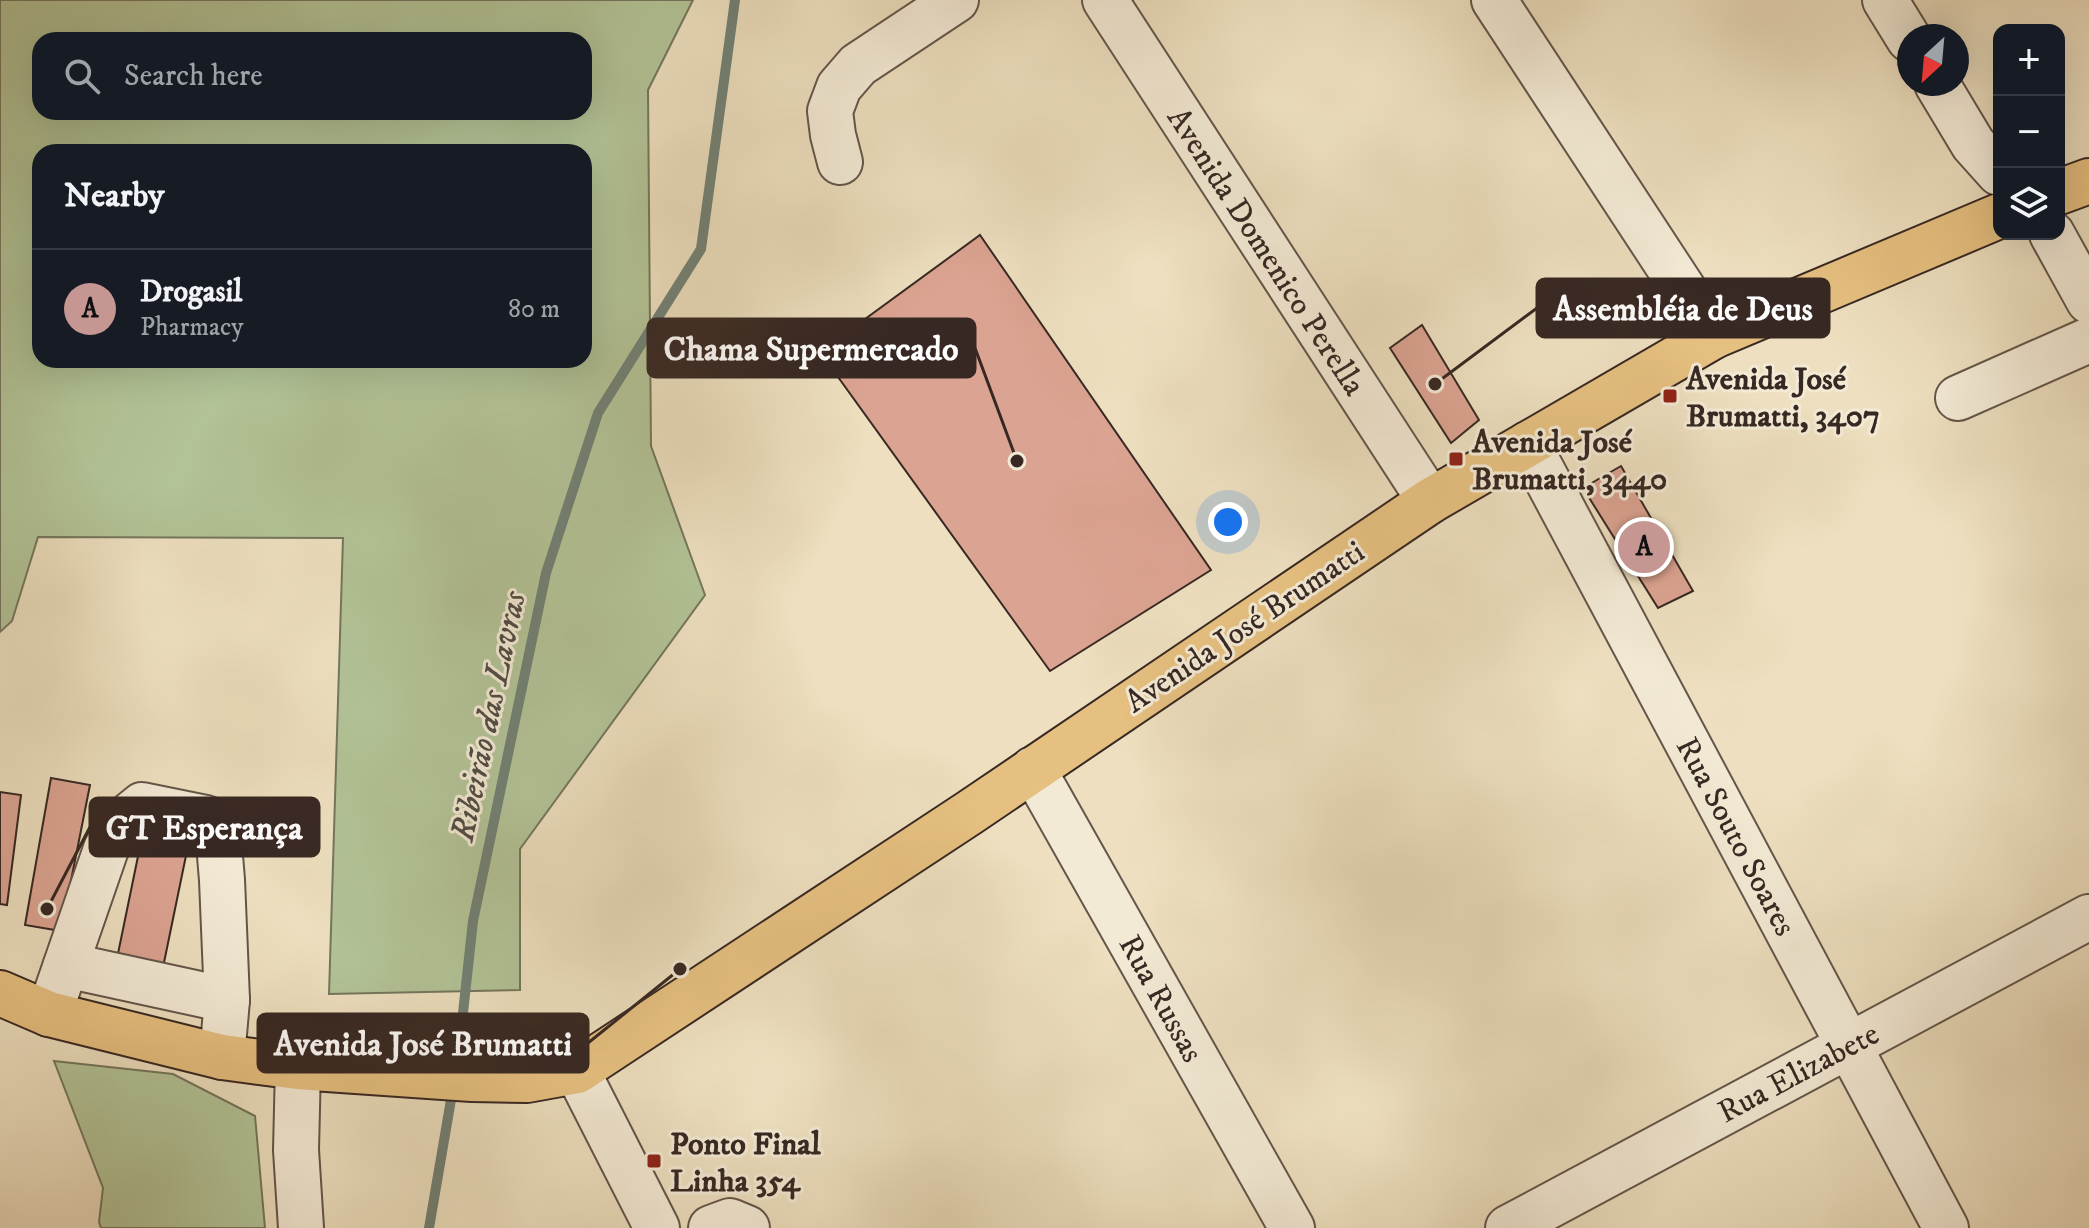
<!DOCTYPE html>
<meta charset="utf-8">
<style>
:root{--surface:#171b24;--page:#242831;--text:#f1f3f6;--muted:#9ea1a6;--line:#363941;--accent:#c59692}
body{margin:0;font-family:"IM FELL DW Pica",serif;background:var(--page);color:var(--text)}
.controls{position:absolute;right:24px;top:24px;display:grid;overflow:hidden;border-radius:16px;box-shadow:0 8px 32px #0002}
.controls button{width:72px;height:72px;display:grid;place-items:center;padding:0;border:0;border-bottom:2px solid var(--line);background:var(--surface);color:var(--text);font:40px sans-serif}
.compass{position:absolute;left:1897px;top:24px;width:72px;height:72px;border-radius:50%;background:var(--surface);box-shadow:0 8px 32px #0002;rotate:206deg}
.you{position:absolute;left:1228px;top:522px;width:28px;height:28px;margin:-20px;border:6px solid #fff;border-radius:50%;background:#1a73e8;box-shadow:0 0 0 12px #1a73e833}
.badge{display:grid;place-items:center;width:52px;height:52px;border-radius:50%;background:var(--accent);color:#111;font-size:26px;font-weight:700}
.pin{position:absolute;translate:-50% -50%;border:4px solid #fff;box-shadow:0 2px 8px #0006}
.list{margin:0;padding:0;list-style:none}
h2{display:flex;justify-content:space-between;align-items:center;height:104px;margin:0;padding:0 32px;font-size:34px}
h2 small{font-size:26px;font-weight:400;color:var(--muted)}
.list li{display:grid;grid-template-columns:52px 1fr auto;gap:24px;align-items:center;box-sizing:border-box;height:120px;padding:0 32px;border-top:2px solid var(--line)}
.list b{display:block;font-size:30px;white-space:nowrap}
.list p{margin:0;font-size:26px;white-space:nowrap;color:var(--muted)}
.list em{font-size:26px;font-style:normal;color:var(--muted)}
.icon{flex:none;width:44px;height:44px;fill:none;stroke:currentColor;stroke-width:2;stroke-linecap:round;stroke-linejoin:round}
.map{position:relative;flex:none;width:2089px;height:1228px;overflow:hidden}
.search{position:absolute;background:var(--surface);box-shadow:0 8px 32px #0002;left:32px;top:32px;width:560px;height:88px;display:flex;align-items:center;gap:20px;box-sizing:border-box;padding:0 28px;border-radius:24px;color:var(--muted);font-size:30px}
.panel{position:absolute;background:var(--surface);box-shadow:0 8px 32px #0002;left:32px;top:144px;width:560px;height:224px;border-radius:24px}
.map>svg:first-child{display:block}
.green{fill:#b2c397;stroke:#74765d;stroke-width:2;fill-rule:evenodd}
.lines{fill:none;stroke-linecap:round;stroke-linejoin:round}
.stream{stroke:#728175;stroke-width:10}
.building{fill:#dba391;stroke:#372823;stroke-width:2}
.minor-casing{stroke:#64564a;stroke-width:48}
.major-casing{stroke:#372823;stroke-width:48}
.minor{stroke:#f3ead5;stroke-width:44}
.major{stroke:#e6c080;stroke-width:44}
.poi-dot{fill:#8f2418;stroke:#f3ead5;stroke-width:3}
.labels{text-anchor:middle;stroke-width:6;stroke-linejoin:round;paint-order:stroke}
.street-label{font-size:32px;fill:#372823;stroke:#f3ead5}
.poi-label{font-size:32px;font-weight:bold;fill:#372823;stroke:#f3ead5;text-anchor:start}
.water-label{font-size:34px;font-style:italic;fill:#504d45;stroke:#f3ead5}
.leader{fill:none;stroke:#372823;stroke-width:3}
.callout-dot{fill:#372823;stroke:#f3ead5;stroke-width:3}
.callout{fill:#372823;stroke:#372823;stroke-width:3}
.callout-label{font-size:34px;text-anchor:middle;font-weight:bold;fill:#fff}
</style>
<div class="map">
<svg width="2089" height="1228" viewBox="0 0 2089 1228">
<rect width="100%" height="100%" fill="#eddfbf"/>
<filter id="stains"><feTurbulence type="fractalNoise" baseFrequency=".0025" numOctaves="4"/><feColorMatrix values="0 0 0 0 .2 0 0 0 0 .09 0 0 0 0 .02 0 0 0 .5 -.17"/></filter>
<radialGradient id="worn" r=".72"><stop offset=".6" stop-color="#630" stop-opacity="0"/><stop offset="1" stop-color="#630" stop-opacity=".3"/></radialGradient>
<g class="green">
<path d="M0,0H693L648,90L651,446L705,595L520,849V990L329,994L343,538L38,537L12,621L0,632ZM40,40H584V112H40ZM40,152H584V360H40Z"/>
<polygon points="54,1061 173,1074 255,1116 265,1228 101,1228 99,1222 103,1188"/>
</g>
<g class="lines">
<g class="stream">
<polyline points="457,1068 473,921 546,573 598,413 701,249 735,0"/>
<polyline points="429,1228 453,1088"/>
</g>
</g>
<g class="building">
<polygon points="980,235 1211,570 1050,671 820,352"/>
<polygon points="1422,325 1479,420 1451,443 1390,348"/>
<polygon points="1621,466 1693,591 1658,608 1583,488"/>
<polygon points="51,778 90,785 61,931 25,925"/>
<polygon points="0,792 21,795 7,905 0,904"/>
<polygon points="143,832 189,841 160,982 114,973"/>
</g>
<g class="lines">
<defs>
<g id="minor">
<polyline points="1105,0 1430,501"/>
<polyline points="1494,0 1714,336"/>
<polyline points="1885,0 1909,39"/>
<polyline points="1937,84 1973,144 1999,173"/>
<polyline points="840,162 833,135 830,111 839,87 858,65 956,0"/>
<polyline points="2052,234 2089,301"/>
<polyline points="1958,398 2089,340"/>
<polyline points="1528,444 1946,1228"/>
<polyline points="1033,769 1292,1228"/>
<polyline points="66,965 227,1000"/>
<polyline points="49,1014 106,849 120,823 142,805 206,818 219,844 222,880 227,1000 222,1057"/>
<polyline points="298,1067 296,1150 301,1228"/>
<polyline points="577,1071 657,1228"/>
<polyline points="711,1228 730,1221 747,1228"/>
<polyline points="1508,1228 2089,917"/>
</g>
<g id="major">
<polyline points="2059,192 2089,181"/>
<polyline points="0,993 49,1014 222,1057 298,1067 472,1079 527,1080 577,1071 969,813 1430,501 1714,336 1999,216"/>
</g>
</defs>
<use href="#minor" class="minor-casing"/>
<use href="#major" class="major-casing"/>
<use href="#minor" class="minor"/>
<use href="#major" class="major"/>
</g>
<g class="poi-dot">
<rect x="1662" y="388" width="16" height="16" rx="4"/>
<rect x="1448" y="451" width="16" height="16" rx="4"/>
<rect x="646" y="1153" width="16" height="16" rx="4"/>
</g>
<g class="labels">
<g class="street-label">
<text transform="translate(1267 251) rotate(57)" y="11">Avenida Domenico Perella</text>
<text transform="translate(1244 626) rotate(-34)" y="11">Avenida José Brumatti</text>
<text transform="translate(1737 836) rotate(62)" y="11">Rua Souto Soares</text>
<text transform="translate(1162 998) rotate(61)" y="11">Rua Russas</text>
<text transform="translate(1798 1072) rotate(-28)" y="11">Rua Elizabete</text>
</g>
<g class="poi-label">
<text x="1686" y="389">Avenida José<tspan x="1686" dy="37">Brumatti, 3407</tspan></text>
<text x="1472" y="452">Avenida José<tspan x="1472" dy="37">Brumatti, 3440</tspan></text>
<text x="670" y="1154">Ponto Final<tspan x="670" dy="37">Linha 354</tspan></text>
</g>
<g class="water-label">
<text transform="translate(487 716) rotate(-78)" y="12">Ribeirão das Lavras</text>
</g>
</g>
<path class="leader" d="M1435 384L1537 308M1017 461L975 348M47 909L90 827M680 969L588 1043"/>
<g class="callout-dot">
<circle cx="1435" cy="384" r="8"/>
<circle cx="1017" cy="461" r="8"/>
<circle cx="47" cy="909" r="8"/>
<circle cx="680" cy="969" r="8"/>
</g>
<g class="callout">
<rect x="1537" y="279" width="292" height="58" rx="8"/>
<rect x="648" y="319" width="327" height="58" rx="8"/>
<rect x="90" y="798" width="229" height="58" rx="8"/>
<rect x="258" y="1014" width="330" height="58" rx="8"/>
</g>
<g class="callout-label">
<text x="1683" y="320">Assembléia de Deus</text>
<text x="811" y="360">Chama Supermercado</text>
<text x="204" y="839">GT Esperança</text>
<text x="423" y="1055">Avenida José Brumatti</text>
</g>
<rect width="100%" height="100%" filter="url(#stains)"/>
<rect width="100%" height="100%" fill="url(#worn)"/>
</svg>
<div class="controls">
<button>+</button>
<button>−</button>
<button><svg class="icon" aria-label="layers" viewBox="0 0 24 24"><path d="M12 4l9 5-9 5-9-5zM3 14l9 5 9-5"/></svg></button>
</div>
<svg class="compass" viewBox="-18 -18 36 36"><path d="M0-13l5 13h-10z" fill="#e53935"/><path d="M0 13l5-13h-10z" fill="#9ea1a6"/></svg>
<div class="you"></div>
<div class="pin badge" style="left:1644px;top:547px">A</div>
<div class="search"><svg class="icon" aria-label="search" viewBox="0 0 24 24"><circle cx="10" cy="10" r="6"/><path d="M15 15l6 6"/></svg>Search here</div>
<section class="panel">
<h2>Nearby<small></small></h2>
<ul class="list">
<li><span class="badge">A</span><div><b>Drogasil</b><p>Pharmacy</p></div><em>80 m</em></li>
</ul>
</section>
</div>
